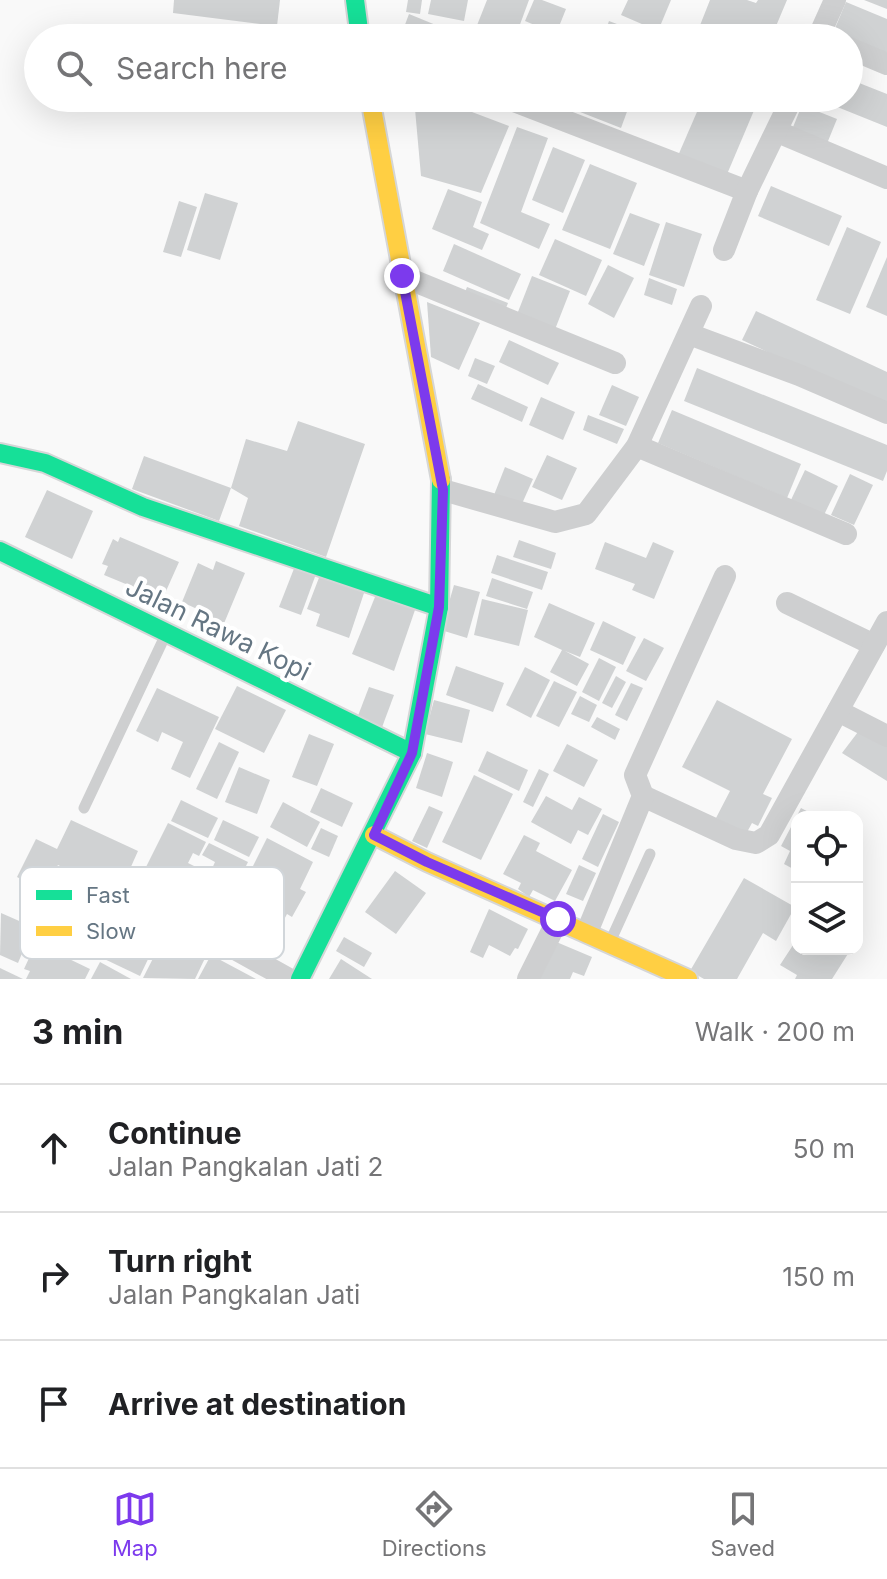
<!DOCTYPE html>
<meta charset="utf-8">
<style>
:root{--surface:#fff;--page:#f2f2f2;--text:#202124;--muted:#757577;--line:#e0e0e0;--accent:#7c3aed}
body{margin:0;font-family:Inter,sans-serif;background:var(--page);color:var(--text)}
.controls{position:absolute;right:24px;bottom:24px;display:grid;overflow:hidden;border-radius:16px;box-shadow:0 8px 32px #0002}
.controls button{width:72px;height:72px;display:grid;place-items:center;padding:0;border:0;border-bottom:2px solid var(--line);background:var(--surface);color:var(--text);font:40px sans-serif}
.stop{position:absolute;width:24px;height:24px;margin:-18px;border:6px solid #7c3aed;border-radius:50%;background:#fff}
.stop.end{background:#7c3aed;border-color:#fff;box-shadow:0 2px 8px #0008}
.list{margin:0;padding:0;list-style:none}
h2{display:flex;justify-content:space-between;align-items:center;height:104px;margin:0;padding:0 32px;font-size:34px}
h2 small{font-size:26px;font-weight:400;color:var(--muted)}
.list li{display:grid;grid-template-columns:52px 1fr auto;gap:24px;align-items:center;box-sizing:border-box;height:128px;padding:0 32px;border-top:2px solid var(--line)}
.list b{display:block;font-size:30px;white-space:nowrap}
.list p{margin:0;font-size:26px;white-space:nowrap;color:var(--muted)}
.list em{font-size:26px;font-style:normal;color:var(--muted)}
.icon{flex:none;width:44px;height:44px;fill:none;stroke:currentColor;stroke-width:2;stroke-linecap:round;stroke-linejoin:round}
.map{position:relative;flex:none;width:887px;height:979px;overflow:hidden}
.search{position:absolute;background:var(--surface);box-shadow:0 8px 32px #0002;left:24px;right:24px;top:24px;height:88px;display:flex;align-items:center;gap:20px;box-sizing:border-box;padding:0 28px;border-radius:44px;color:var(--muted);font-size:30px}
.sheet{height:488px;background:var(--surface)}
nav{display:flex;justify-content:space-around;align-items:center;box-sizing:border-box;height:112px;border-top:2px solid var(--line);background:var(--surface);font-size:22px;color:var(--muted)}
nav a{display:grid;justify-items:center;gap:4px}
nav .on{color:var(--accent)}
.map>svg:first-child{display:block}
.building{fill:#d0d2d3}
.lines{fill:none;stroke-linecap:round;stroke-linejoin:round}
.fast-casing{stroke:#d5d6d7;stroke-width:22}
.slow-casing{stroke:#d5d6d7;stroke-width:22}
.lane{stroke:#cecfd0;stroke-width:11}
.street{stroke:#cecfd0;stroke-width:22}
.fast{stroke:#16e098;stroke-width:18}
.slow{stroke:#ffcf43;stroke-width:18}
.route{stroke:#7c3aed;stroke-width:10}
.labels{text-anchor:middle;stroke-width:8;stroke-linejoin:round;paint-order:stroke}
.street-label{font-size:26px;fill:#657683;stroke:#fff}
.key{fill:#fff;stroke:#d1d6da;stroke-width:2}
.key-label{font-size:22px;fill:#657683}
</style>
<div class="map">
<svg width="887" height="979" viewBox="0 0 887 979">
<rect width="100%" height="100%" fill="#f9f9f9"/>
<g class="building">
<polygon points="174,0 280,0 277,26 173,13"/>
<polygon points="408,0 422,0 420,14 406,12"/>
<polygon points="431,0 468,0 464,21 428,14"/>
<polygon points="487,0 529,0 515,38 472,38"/>
<polygon points="534,0 542,0 566,9 556,34 525,21"/>
<polygon points="628,0 671,0 658,31 621,15"/>
<polygon points="710,0 747,0 756,3 758,0 787,0 771,38 695,38"/>
<polygon points="864,0 887,0 887,9"/>
<polygon points="846,2 887,19 887,55 833,33"/>
<polygon points="409,14 448,30 445,38 400,38"/>
<polygon points="609,21 654,38 603,38"/>
<polygon points="178,25 218,30 217,38 177,38"/>
<polygon points="849,79 887,94 887,127 815,98 849,98"/>
<polygon points="414,98 435,98 509,126 481,193 421,176"/>
<polygon points="579,98 632,98 621,128 575,110"/>
<polygon points="703,98 751,98 758,101 725,179 677,158"/>
<polygon points="802,105 837,119 826,146 791,132"/>
<polygon points="517,127 548,138 521,212 550,224 539,249 480,223"/>
<polygon points="553,147 585,160 563,213 532,200"/>
<polygon points="590,164 637,183 610,249 562,230"/>
<polygon points="771,186 842,216 829,246 758,216"/>
<polygon points="448,189 482,202 473,227 489,234 482,250 432,229"/>
<polygon points="205,193 238,203 220,260 187,250"/>
<polygon points="179,201 197,207 181,257 163,252"/>
<polygon points="630,213 660,224 644,266 613,254"/>
<polygon points="666,222 702,234 684,287 649,275"/>
<polygon points="847,227 881,242 850,314 816,300"/>
<polygon points="555,239 602,260 586,296 539,275"/>
<polygon points="454,244 521,274 509,300 443,271"/>
<polygon points="887,257 887,316 866,307"/>
<polygon points="608,265 634,278 614,318 588,304"/>
<polygon points="532,276 570,291 554,332 516,317"/>
<polygon points="649,278 677,289 672,305 644,295"/>
<polygon points="467,287 508,303 504,313 463,298"/>
<polygon points="427,302 480,323 459,370 431,357"/>
<polygon points="756,311 887,372 887,408 742,340"/>
<polygon points="509,340 559,363 548,385 499,362"/>
<polygon points="475,358 495,366 487,384 468,376"/>
<polygon points="697,368 887,445 887,471 883,481 684,401"/>
<polygon points="478,384 528,407 522,422 471,399"/>
<polygon points="612,385 639,397 626,426 599,415"/>
<polygon points="541,397 575,412 563,440 529,425"/>
<polygon points="672,410 801,464 787,498 658,443"/>
<polygon points="588,415 624,429 617,444 583,430"/>
<polygon points="298,421 365,444 326,557 239,526 248,498 231,488 219,521 132,489 144,456 231,488 246,439 287,451"/>
<polygon points="547,455 577,468 562,500 532,487"/>
<polygon points="505,467 533,479 521,506 494,495"/>
<polygon points="805,470 838,486 823,517 790,502"/>
<polygon points="850,474 873,485 854,525 831,515"/>
<polygon points="47,490 93,511 72,559 25,537"/>
<polygon points="120,537 179,562 162,600 154,596 151,603 130,594 133,587 104,575 108,566 102,564 113,539 118,542"/>
<polygon points="519,540 556,553 551,569 513,557"/>
<polygon points="605,542 646,558 653,542 674,551 654,599 632,590 635,584 595,569"/>
<polygon points="497,555 548,572 542,590 491,573"/>
<polygon points="216,561 245,573 220,633 191,621 197,609 182,602 198,563 213,570"/>
<polygon points="295,566 316,574 301,615 279,607"/>
<polygon points="320,575 366,587 349,638 316,626 320,614 307,609"/>
<polygon points="492,578 533,592 527,609 486,596"/>
<polygon points="454,585 480,592 467,638 441,630"/>
<polygon points="377,592 416,607 394,671 352,654"/>
<polygon points="482,599 528,610 519,646 474,635"/>
<polygon points="549,603 595,623 580,657 565,651 589,664 577,686 550,672 562,650 534,637"/>
<polygon points="603,621 636,637 623,665 590,650"/>
<polygon points="644,638 664,648 646,681 626,671"/>
<polygon points="599,658 616,667 599,701 582,692"/>
<polygon points="456,666 504,683 493,712 446,695"/>
<polygon points="525,667 550,680 531,718 506,705"/>
<polygon points="616,676 626,682 612,708 602,703"/>
<polygon points="554,681 577,692 559,727 536,716"/>
<polygon points="631,683 643,688 627,721 615,715"/>
<polygon points="237,686 286,710 264,753 215,729"/>
<polygon points="369,687 394,695 381,730 356,721"/>
<polygon points="157,688 219,717 190,778 171,769 183,742 162,732 158,742 136,731"/>
<polygon points="580,696 597,705 589,722 571,714"/>
<polygon points="434,700 470,710 462,743 425,734"/>
<polygon points="717,700 792,739 763,794 772,798 758,826 752,823 746,834 716,818 730,791 682,767"/>
<polygon points="597,717 620,729 615,740 591,727"/>
<polygon points="861,728 887,744 887,781 842,753"/>
<polygon points="309,734 334,744 317,786 292,777"/>
<polygon points="219,742 239,752 217,799 196,789"/>
<polygon points="567,744 598,760 584,787 553,771"/>
<polygon points="487,751 528,770 519,791 478,771"/>
<polygon points="427,753 453,762 442,797 416,788"/>
<polygon points="239,767 270,780 257,814 225,802"/>
<polygon points="539,769 549,774 533,807 523,802"/>
<polygon points="474,775 513,794 481,860 442,842"/>
<polygon points="321,788 353,803 342,827 310,812"/>
<polygon points="546,796 572,810 579,797 602,809 588,835 578,830 571,844 531,822"/>
<polygon points="181,800 218,818 208,838 171,821"/>
<polygon points="283,802 320,822 307,847 270,827"/>
<polygon points="429,806 443,812 427,848 412,841"/>
<polygon points="801,808 818,817 797,817 797,871 784,864 790,851 781,846"/>
<polygon points="603,814 619,822 598,867 582,859"/>
<polygon points="71,820 138,851 97,943 58,926 80,876 58,865 45,891 17,877 36,839 57,849"/>
<polygon points="223,820 259,837 249,857 214,840"/>
<polygon points="168,823 206,842 199,856 193,853 188,863 196,867 186,886 175,880 171,888 149,877 152,870 146,867"/>
<polygon points="321,828 338,836 329,857 311,849"/>
<polygon points="524,835 540,843 536,851 572,870 555,901 533,890 529,897 518,889 521,883 503,874"/>
<polygon points="267,838 313,862 300,889 306,892 292,917 287,914 277,933 265,927 259,937 237,925 242,915 231,910"/>
<polygon points="209,843 248,862 226,906 223,905 220,911 199,900 202,894 190,887 200,868 210,873 215,862 202,855"/>
<polygon points="579,865 596,873 583,901 566,894"/>
<polygon points="395,871 426,893 396,934 365,912"/>
<polygon points="744,878 795,907 776,941 763,933 737,979 704,979 690,971"/>
<polygon points="489,909 528,929 518,949 515,948 510,956 489,945 483,958 470,952"/>
<polygon points="119,912 161,932 140,976 98,956"/>
<polygon points="1,913 33,927 18,963 0,955"/>
<polygon points="165,935 206,956 195,979 143,978"/>
<polygon points="344,937 372,953 364,967 336,951"/>
<polygon points="797,939 797,949 851,949 832,979 795,979 797,975 780,965"/>
<polygon points="554,941 592,957 584,976 573,972 570,979 539,979"/>
<polygon points="36,943 90,969 85,979 26,979 30,971 24,969"/>
<polygon points="211,955 256,979 198,979"/>
<polygon points="341,959 372,979 329,979"/>
<polygon points="100,962 131,979 91,979"/>
<polygon points="0,968 23,979 0,979"/>
</g>
<g class="lines">
<defs>
<g id="fast">
<polyline points="355,0 360,38"/>
<polyline points="0,453 45,463 143,507 439,607"/>
<polyline points="0,551 412,753"/>
<polyline points="300,979 412,753 439,607 441,480"/>
</g>
<g id="slow">
<polyline points="370,98 441,480"/>
<polyline points="374,835 427,862 688,979"/>
</g>
</defs>
<use href="#fast" class="fast-casing"/>
<use href="#slow" class="slow-casing"/>
<g class="lane">
<polyline points="84,808 166,634"/>
<polyline points="610,942 650,854"/>
</g>
<g class="street">
<polyline points="818,38 835,0"/>
<polyline points="849,48 887,64"/>
<polyline points="506,98 747,191"/>
<polyline points="778,132 887,178"/>
<polyline points="724,250 747,191 792,98"/>
<polyline points="402,276 615,363"/>
<polyline points="689,334 799,375 887,413"/>
<polyline points="637,446 846,534"/>
<polyline points="443,490 555,522 586,514 637,446 701,306"/>
<polyline points="787,603 874,645"/>
<polyline points="838,711 887,736"/>
<polyline points="643,796 736,839 756,843 769,835 887,622"/>
<polyline points="154,904 289,979"/>
<polyline points="587,932 643,796 635,775 725,576"/>
<polyline points="528,979 558,919"/>
</g>
<use href="#fast" class="fast"/>
<use href="#slow" class="slow"/>
</g>
<g class="lines">
<polyline class="route" points="402,276 443,490 439,607 412,753 374,835 427,862 558,919"/>
</g>
<g class="labels">
<g class="street-label">
<text transform="translate(218 629) rotate(26)" y="9">Jalan Rawa Kopi</text>
</g>
</g>
<rect x="20" y="867" width="264" height="92" rx="12" class="key"/>
<rect x="36" y="890" width="36" height="10" fill="#16e098"/>
<rect x="36" y="926" width="36" height="10" fill="#ffcf43"/>
<g class="key-label">
<text x="86" y="903">Fast</text>
<text x="86" y="939">Slow</text>
</g>
</svg>
<div class="controls">
<button><svg class="icon" aria-label="locate" viewBox="0 0 24 24"><circle cx="12" cy="12" r="6"/><path d="M12 2v4M12 18v4M2 12h4M18 12h4"/></svg></button>
<button><svg class="icon" aria-label="layers" viewBox="0 0 24 24"><path d="M12 4l9 5-9 5-9-5zM3 14l9 5 9-5"/></svg></button>
</div>
<div class="stop" style="left:558px;top:919px"></div>
<div class="stop end" style="left:402px;top:276px"></div>
<div class="search"><svg class="icon" aria-label="search" viewBox="0 0 24 24"><circle cx="10" cy="10" r="6"/><path d="M15 15l6 6"/></svg>Search here</div>
</div>
<section class="sheet">
<h2>3 min<small>Walk · 200 m</small></h2>
<ul class="list">
<li><svg class="icon" aria-label="ahead" viewBox="0 0 24 24"><path d="M12 20V5M6 11l6-6 6 6"/></svg><div><b>Continue</b><p>Jalan Pangkalan Jati 2</p></div><em>50 m</em></li>
<li><svg class="icon" aria-label="right" viewBox="0 0 24 24"><path d="M7 20v-9h11M14 6l5 5-5 5"/></svg><div><b>Turn right</b><p>Jalan Pangkalan Jati</p></div><em>150 m</em></li>
<li><svg class="icon" aria-label="arrive" viewBox="0 0 24 24"><path d="M6 21V4h12l-3 4 3 4H6"/></svg><div><b>Arrive at destination</b></div></li>
</ul>
</section>
<nav>
<a class="on"><svg class="icon" aria-label="map" viewBox="0 0 24 24"><path d="M3 6l6-2 6 2 6-2v14l-6 2-6-2-6 2zM9 4v14M15 6v14"/></svg>Map</a>
<a><svg class="icon" aria-label="directions" viewBox="0 0 24 24"><path d="M12 3l9 9-9 9-9-9zM9 14v-3h6M13 9l2 2-2 2"/></svg>Directions</a>
<a><svg class="icon" aria-label="saved" viewBox="0 0 24 24"><path d="M7 4h10v16l-5-4-5 4z"/></svg>Saved</a>
</nav>
